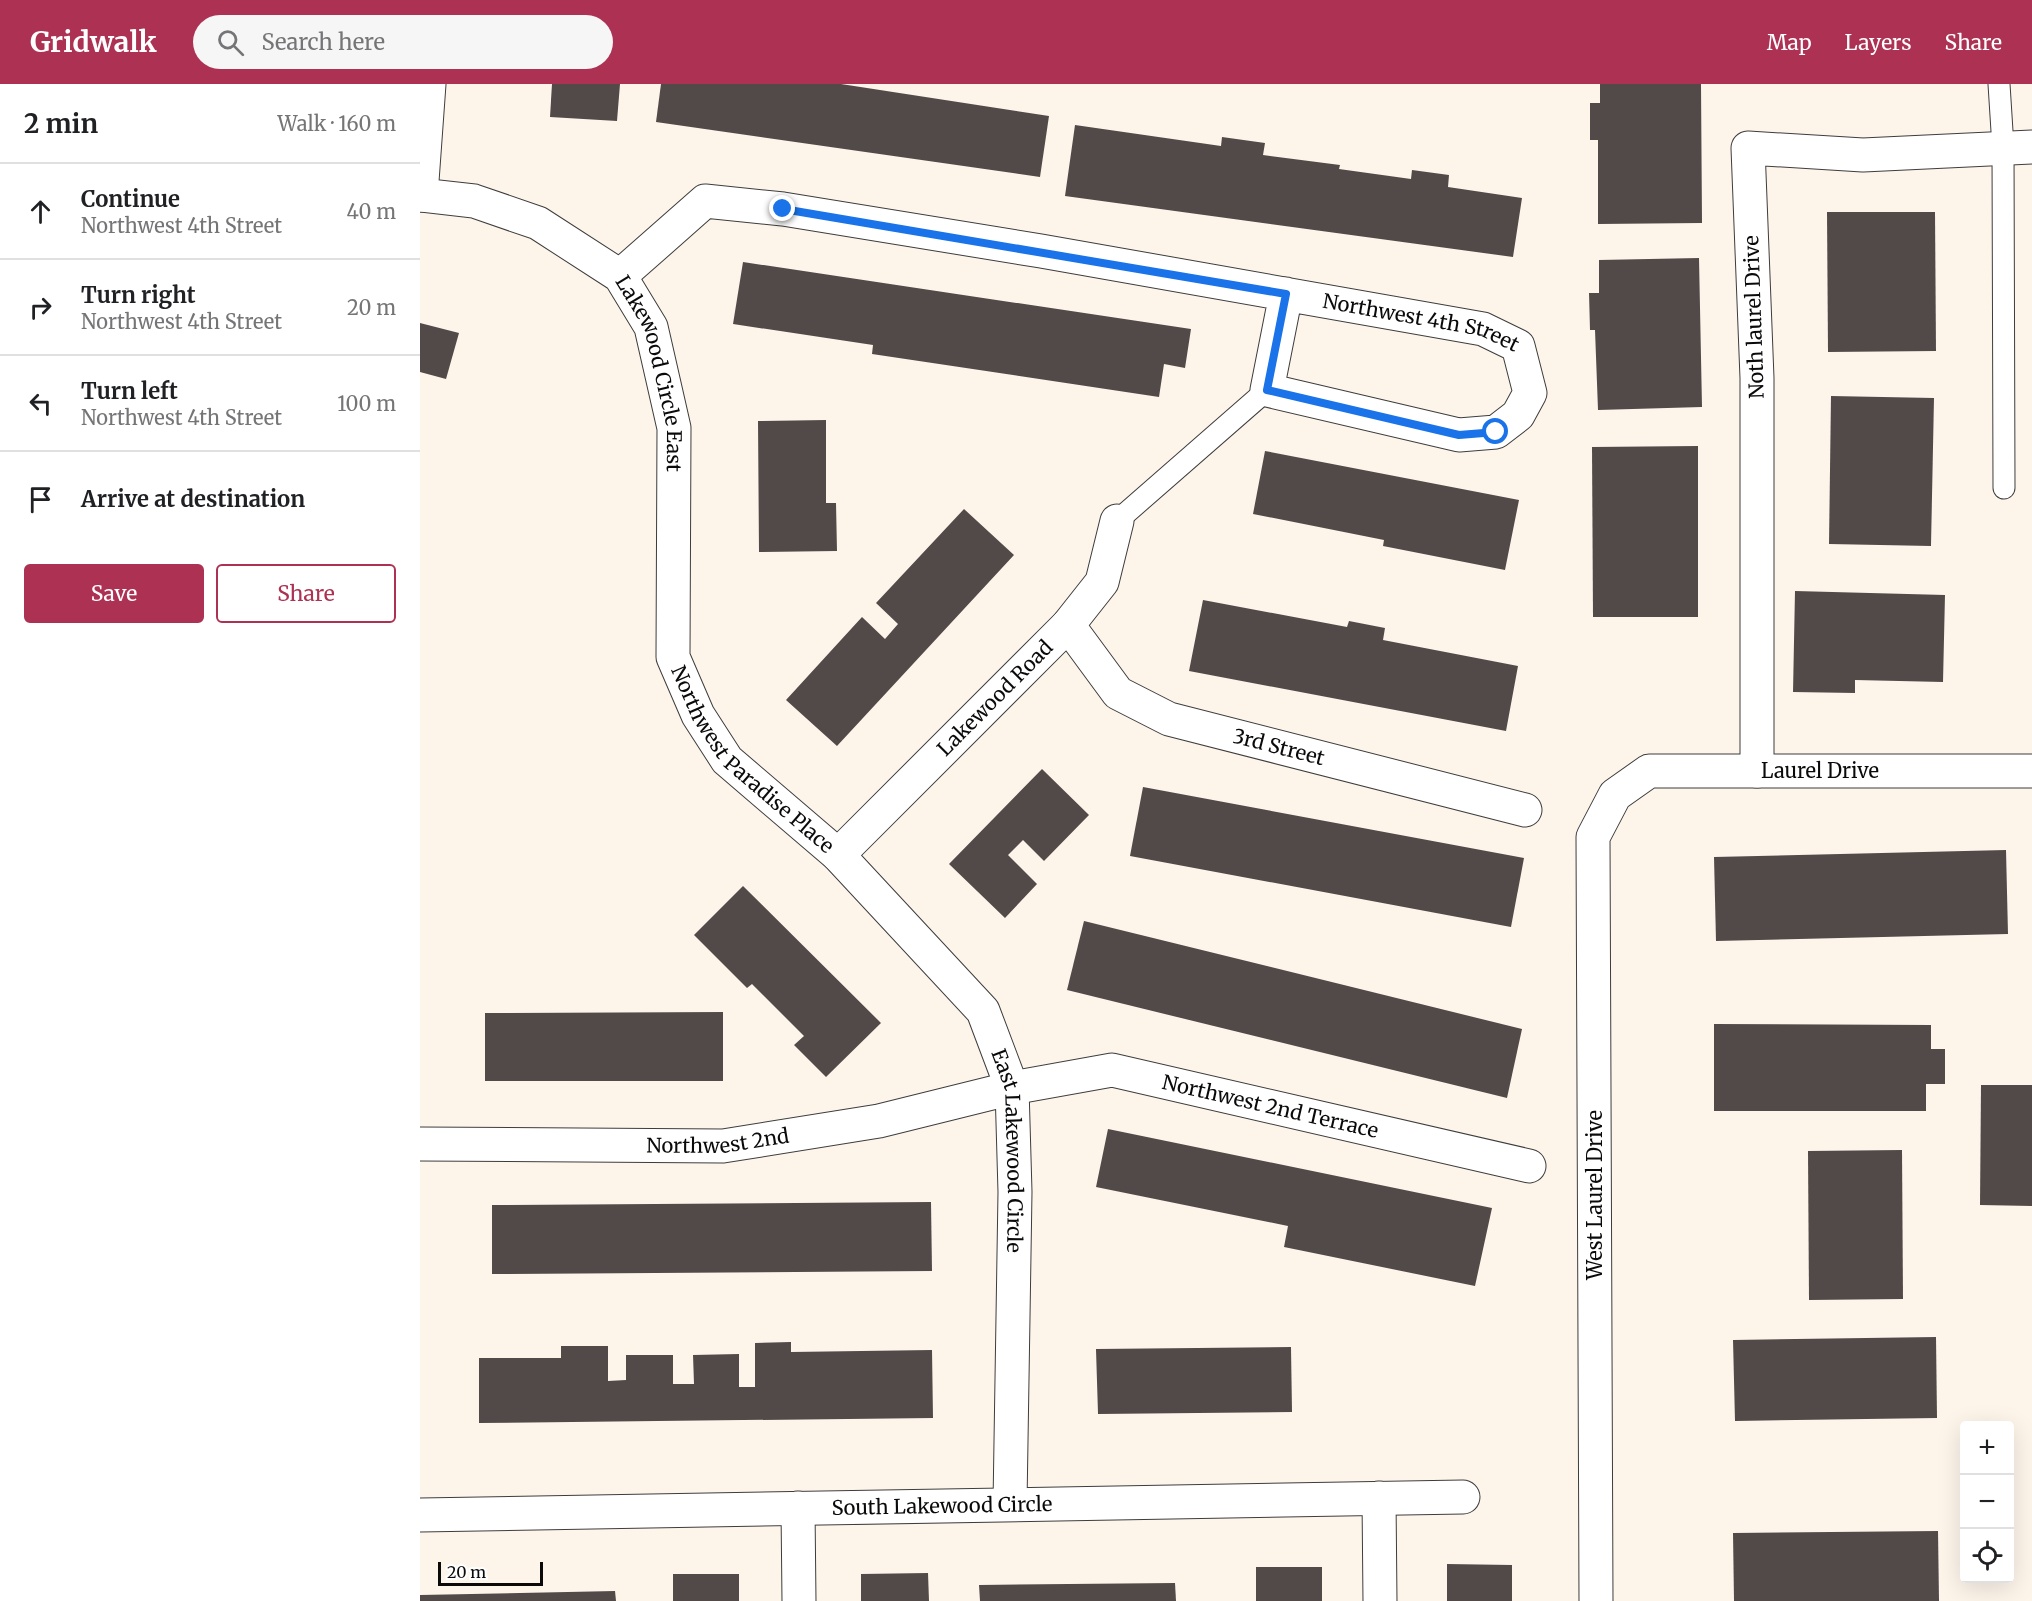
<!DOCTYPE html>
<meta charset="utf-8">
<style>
:root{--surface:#fff;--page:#f6f6f6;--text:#202124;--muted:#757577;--line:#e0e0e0;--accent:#ac3152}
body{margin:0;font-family:Merriweather,serif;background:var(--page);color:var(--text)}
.controls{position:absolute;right:18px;bottom:18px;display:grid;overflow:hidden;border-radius:6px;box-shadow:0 6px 24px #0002}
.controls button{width:54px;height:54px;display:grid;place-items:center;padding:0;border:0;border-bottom:2px solid var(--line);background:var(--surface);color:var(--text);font:30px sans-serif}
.scale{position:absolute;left:18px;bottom:15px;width:105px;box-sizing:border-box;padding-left:6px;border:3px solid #0a0a0a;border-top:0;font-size:16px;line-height:21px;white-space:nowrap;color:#0a0a0a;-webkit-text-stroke:4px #fff;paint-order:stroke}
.stop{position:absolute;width:18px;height:18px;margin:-14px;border:4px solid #1a73e8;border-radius:50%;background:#fff}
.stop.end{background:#1a73e8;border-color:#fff;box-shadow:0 2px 6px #0008}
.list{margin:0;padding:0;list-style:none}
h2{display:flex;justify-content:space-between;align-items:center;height:78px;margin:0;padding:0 24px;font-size:26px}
h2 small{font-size:20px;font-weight:400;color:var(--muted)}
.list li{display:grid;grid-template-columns:39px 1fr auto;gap:18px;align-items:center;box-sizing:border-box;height:96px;padding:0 24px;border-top:2px solid var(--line)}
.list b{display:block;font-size:22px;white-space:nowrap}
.list p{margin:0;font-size:20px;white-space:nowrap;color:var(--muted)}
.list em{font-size:20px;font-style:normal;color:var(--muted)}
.actions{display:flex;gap:12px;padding:18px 24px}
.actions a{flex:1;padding:14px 0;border:2px solid var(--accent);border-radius:6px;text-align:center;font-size:21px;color:var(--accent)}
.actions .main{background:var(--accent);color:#fff}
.icon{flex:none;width:33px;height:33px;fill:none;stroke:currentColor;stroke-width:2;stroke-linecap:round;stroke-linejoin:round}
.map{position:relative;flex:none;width:1612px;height:1517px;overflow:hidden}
header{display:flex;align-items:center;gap:36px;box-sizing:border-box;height:84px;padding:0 30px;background:var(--accent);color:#fff}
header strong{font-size:28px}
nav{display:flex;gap:33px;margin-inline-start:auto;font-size:21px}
.search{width:420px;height:54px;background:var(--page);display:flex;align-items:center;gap:15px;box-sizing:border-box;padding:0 21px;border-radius:33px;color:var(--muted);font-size:22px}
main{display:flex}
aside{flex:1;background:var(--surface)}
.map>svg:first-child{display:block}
.building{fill:#524a48}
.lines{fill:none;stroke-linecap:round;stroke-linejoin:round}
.lane-casing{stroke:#3d3d3d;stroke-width:23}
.street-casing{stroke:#3d3d3d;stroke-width:35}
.lane{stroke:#fff;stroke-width:21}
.street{stroke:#fff;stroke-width:33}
.route{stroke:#1a73e8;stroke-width:8}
.labels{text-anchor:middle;stroke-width:6;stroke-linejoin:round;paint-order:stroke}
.street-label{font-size:20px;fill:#0a0a0a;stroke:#fff}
</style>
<header>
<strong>Gridwalk</strong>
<div class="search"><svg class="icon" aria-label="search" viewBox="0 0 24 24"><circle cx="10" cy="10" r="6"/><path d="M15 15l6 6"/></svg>Search here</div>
<nav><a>Map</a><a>Layers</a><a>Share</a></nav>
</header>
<main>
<aside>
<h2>2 min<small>Walk · 160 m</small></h2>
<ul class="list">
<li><svg class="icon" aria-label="ahead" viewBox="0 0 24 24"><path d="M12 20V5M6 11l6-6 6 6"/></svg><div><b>Continue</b><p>Northwest 4th Street</p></div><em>40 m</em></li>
<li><svg class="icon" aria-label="right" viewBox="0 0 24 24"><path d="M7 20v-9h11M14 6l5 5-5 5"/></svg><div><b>Turn right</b><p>Northwest 4th Street</p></div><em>20 m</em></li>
<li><svg class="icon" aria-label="left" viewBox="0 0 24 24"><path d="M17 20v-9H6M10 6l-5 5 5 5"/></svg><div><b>Turn left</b><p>Northwest 4th Street</p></div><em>100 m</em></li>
<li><svg class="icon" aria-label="arrive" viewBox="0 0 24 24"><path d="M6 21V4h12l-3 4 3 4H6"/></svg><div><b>Arrive at destination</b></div></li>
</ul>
<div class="actions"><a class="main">Save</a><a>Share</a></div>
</aside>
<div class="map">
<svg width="1612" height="1517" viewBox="0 0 1612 1517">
<rect width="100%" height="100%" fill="#fdf5ea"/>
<g class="building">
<polygon points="132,0 200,0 197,37 130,33"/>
<polygon points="241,0 421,0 629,32 620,93 236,38"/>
<polygon points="1180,0 1281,0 1282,139 1178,140 1178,56 1170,56 1170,19 1180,19"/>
<polygon points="655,41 801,62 802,53 845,59 843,71 920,81 919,85 991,95 992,86 1029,91 1028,103 1102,114 1093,173 645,112"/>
<polygon points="1407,128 1515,128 1516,267 1408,268"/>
<polygon points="1279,174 1282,323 1178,326 1175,246 1170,246 1169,209 1179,209 1179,176"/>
<polygon points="323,178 771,245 765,284 744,280 739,313 452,270 453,261 313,240"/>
<polygon points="0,239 39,249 26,295 0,288"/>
<polygon points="1411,312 1514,314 1511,462 1409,460"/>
<polygon points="406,336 406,419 416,419 417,467 339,468 338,337"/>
<polygon points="1278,362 1278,533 1173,533 1172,363"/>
<polygon points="845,367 1099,416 1085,486 963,462 964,456 833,430"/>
<polygon points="544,425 594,471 417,662 366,616 442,533 465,555 478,540 456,519"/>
<polygon points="1375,507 1525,511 1523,598 1435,596 1435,609 1373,608"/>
<polygon points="783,516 927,543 929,537 965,544 963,556 1098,582 1086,647 769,587"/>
<polygon points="622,685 669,731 624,777 603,756 588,771 617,800 585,834 529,780"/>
<polygon points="723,703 1104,774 1091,843 710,772"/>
<polygon points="1586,766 1588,850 1296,857 1294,773"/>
<polygon points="323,802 461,939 406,993 374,961 384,952 332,900 327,904 274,851"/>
<polygon points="664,837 1102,945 1087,1014 647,906"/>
<polygon points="303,928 303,997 65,997 65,929"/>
<polygon points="1294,940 1511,941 1511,965 1525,965 1525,1000 1506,1000 1506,1027 1294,1027"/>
<polygon points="1561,1001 1612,1001 1612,1122 1560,1121"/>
<polygon points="688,1045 1072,1124 1055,1202 864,1163 868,1142 676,1103"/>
<polygon points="1482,1066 1483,1215 1389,1216 1388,1067"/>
<polygon points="511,1118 512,1187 72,1190 72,1121"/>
<polygon points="1516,1253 1517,1334 1315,1337 1313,1256"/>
<polygon points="371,1258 371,1268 512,1266 513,1334 59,1339 59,1274 141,1274 141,1262 188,1262 188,1297 206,1296 206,1271 253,1271 253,1300 274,1300 273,1271 319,1270 319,1303 335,1303 335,1259"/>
<polygon points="871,1263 872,1328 678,1330 676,1265"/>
<polygon points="1518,1447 1519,1517 1314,1517 1313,1449"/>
<polygon points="1027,1480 1092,1481 1092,1517 1027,1517"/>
<rect x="836" y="1483" width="66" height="34"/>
<polygon points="508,1489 509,1517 441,1517 441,1490"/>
<rect x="253" y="1490" width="66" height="27"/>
<polygon points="755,1499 756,1517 560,1517 559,1501"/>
<polygon points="195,1507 196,1517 0,1517 0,1511"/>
</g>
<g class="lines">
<defs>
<g id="lane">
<polyline points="1579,0 1583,63 1584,404"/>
<polyline points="697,437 847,306"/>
</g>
<g id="street">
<path id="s1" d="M0,111L54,117L118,139L200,192L231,243L254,344L253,573L278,631L307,676L418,771L563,927L592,1004L595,1108L590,1420"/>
<polyline points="1,111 9,0"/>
<path id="s2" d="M200,192L285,117L363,125L621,167L1063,245L1098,262L1110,309L1098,331L1076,348L1039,351L847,306L866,210"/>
<path id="s3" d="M648,541L698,609L749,635L1105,726"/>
<polyline points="1337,687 1337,294 1328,64 1443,71 1612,63"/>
<path id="s4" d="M418,771L648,541L682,498L697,437"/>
<path id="s5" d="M0,1060L303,1062L459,1037L592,1004L692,986L1109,1082"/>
<polyline points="959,1414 960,1517"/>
<polyline points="378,1424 379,1517"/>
<path id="s6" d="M0,1431L1043,1413"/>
<path id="s7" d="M1176,1517L1173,753L1195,711L1229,687H1612"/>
</g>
</defs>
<use href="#lane" class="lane-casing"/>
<use href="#street" class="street-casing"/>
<use href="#lane" class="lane"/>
<use href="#street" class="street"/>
</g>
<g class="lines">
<polyline class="route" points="363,125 866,210 847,306 1039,351 1076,348"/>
</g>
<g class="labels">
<g class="street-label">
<text transform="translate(1334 233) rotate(-92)" y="7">Noth laurel Drive</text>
<text dy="7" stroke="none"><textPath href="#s2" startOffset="840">Northwest 4th Street</textPath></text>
<text dy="7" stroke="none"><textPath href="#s1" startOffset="324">Lakewood Circle East</textPath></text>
<text dy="7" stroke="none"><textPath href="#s4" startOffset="222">Lakewood Road</textPath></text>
<text dy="7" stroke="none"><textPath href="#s3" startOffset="255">3rd Street</textPath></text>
<text dy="7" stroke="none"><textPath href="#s1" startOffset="744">Northwest Paradise Place</textPath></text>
<text dy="7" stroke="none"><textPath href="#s7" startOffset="1024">Laurel Drive</textPath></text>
<text dy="7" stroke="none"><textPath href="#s5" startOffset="862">Northwest 2nd Terrace</textPath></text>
<text dy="7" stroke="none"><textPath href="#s5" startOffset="298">Northwest 2nd</textPath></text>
<text dy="7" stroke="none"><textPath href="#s1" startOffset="1232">East Lakewood Circle</textPath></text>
<text transform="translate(1175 1111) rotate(-90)" y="7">West Laurel Drive</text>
<text dy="7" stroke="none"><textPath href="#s6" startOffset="522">South Lakewood Circle</textPath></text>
</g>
</g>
</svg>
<div class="controls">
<button>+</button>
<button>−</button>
<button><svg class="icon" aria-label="locate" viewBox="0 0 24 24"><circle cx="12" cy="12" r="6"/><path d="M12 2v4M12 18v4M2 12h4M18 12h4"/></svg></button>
</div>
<div class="scale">20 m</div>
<div class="stop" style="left:1076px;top:348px"></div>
<div class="stop end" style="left:363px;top:125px"></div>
</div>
</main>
